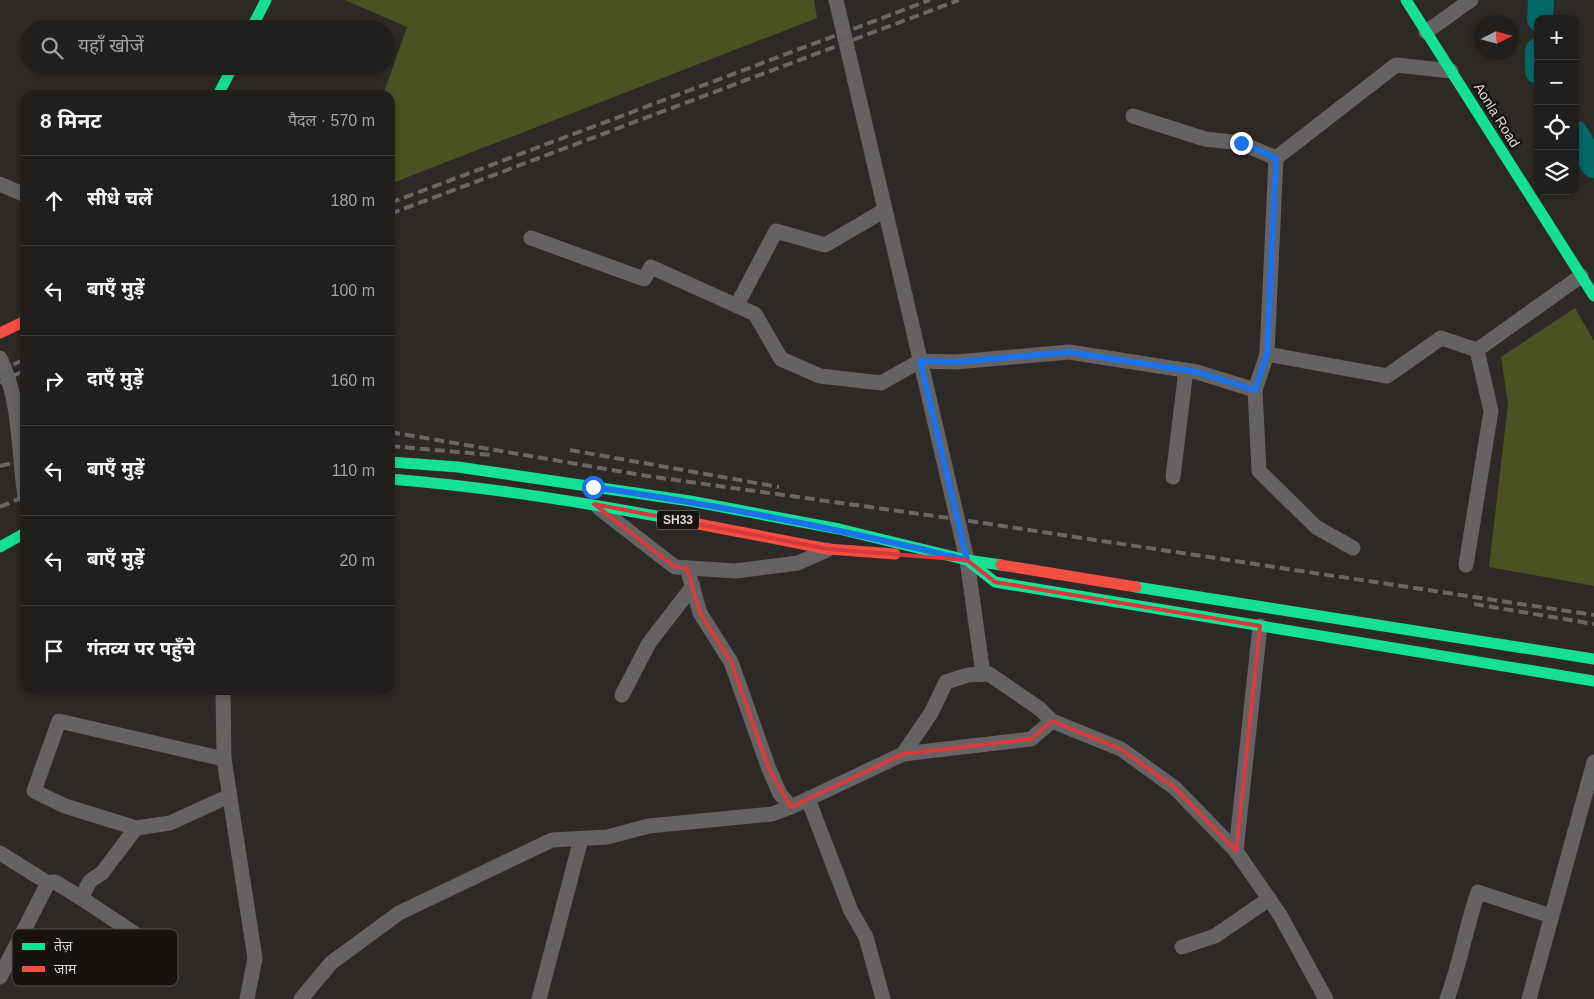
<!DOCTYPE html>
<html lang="hi">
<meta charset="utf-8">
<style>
:root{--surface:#211f1d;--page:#292726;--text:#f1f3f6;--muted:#a2a2a4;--line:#3e3d3b}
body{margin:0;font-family:Arial,"Noto Sans Devanagari",sans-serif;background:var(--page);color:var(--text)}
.controls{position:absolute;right:15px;top:15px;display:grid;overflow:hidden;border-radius:10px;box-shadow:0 2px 8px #0003}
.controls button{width:45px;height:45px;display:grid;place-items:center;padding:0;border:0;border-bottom:1px solid var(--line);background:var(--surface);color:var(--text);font:25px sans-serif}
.compass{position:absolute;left:1474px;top:15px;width:45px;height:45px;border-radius:50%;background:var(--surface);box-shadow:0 2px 8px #0003;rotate:84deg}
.stop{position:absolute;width:15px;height:15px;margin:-11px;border:4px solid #1a73e8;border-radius:50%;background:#fff}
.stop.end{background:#1a73e8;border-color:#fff;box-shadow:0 1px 5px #0008}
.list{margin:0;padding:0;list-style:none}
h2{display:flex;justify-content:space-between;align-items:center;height:65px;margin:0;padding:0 20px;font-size:21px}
h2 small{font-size:16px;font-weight:400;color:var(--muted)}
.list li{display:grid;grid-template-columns:32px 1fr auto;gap:15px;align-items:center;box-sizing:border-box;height:90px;padding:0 20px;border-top:1px solid var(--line)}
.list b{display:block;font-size:19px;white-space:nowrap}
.list em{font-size:16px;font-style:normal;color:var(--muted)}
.icon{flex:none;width:28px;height:28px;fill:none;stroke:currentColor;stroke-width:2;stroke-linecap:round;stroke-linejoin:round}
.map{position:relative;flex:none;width:1594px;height:999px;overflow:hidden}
.search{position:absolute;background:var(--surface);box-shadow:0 2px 8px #0003;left:20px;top:20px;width:375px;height:55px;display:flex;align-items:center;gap:12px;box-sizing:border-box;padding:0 18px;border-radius:28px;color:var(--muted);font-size:19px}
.panel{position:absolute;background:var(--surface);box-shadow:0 2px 8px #0003;left:20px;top:90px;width:375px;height:605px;border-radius:15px}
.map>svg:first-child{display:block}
.green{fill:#495220}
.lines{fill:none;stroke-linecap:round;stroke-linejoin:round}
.river{stroke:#046869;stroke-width:26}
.street{stroke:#646262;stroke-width:15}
.fast{stroke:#16e098;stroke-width:11}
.jam{stroke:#f24e42;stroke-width:11}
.rail{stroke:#686666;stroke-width:4;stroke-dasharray:10 5;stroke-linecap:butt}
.route{stroke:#1a73e8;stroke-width:6}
.marked{fill:none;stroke:#d73a3a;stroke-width:4;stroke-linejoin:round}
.labels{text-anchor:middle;stroke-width:4.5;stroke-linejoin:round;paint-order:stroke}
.shield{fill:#151210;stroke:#a19d9b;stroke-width:1}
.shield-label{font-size:12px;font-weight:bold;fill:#ddd9d7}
.street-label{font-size:14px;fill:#ddd9d7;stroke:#151210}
.key{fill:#151210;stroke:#514e4c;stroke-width:1}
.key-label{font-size:14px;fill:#ddd9d7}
</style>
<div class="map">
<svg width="1594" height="999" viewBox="0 0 1594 999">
<rect width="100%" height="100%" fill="#2c2927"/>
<g class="green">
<polygon points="345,0 814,0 817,18 390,184 390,95 383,95 407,27"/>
<polygon points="1575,308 1594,341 1594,586 1489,567 1508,404 1501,357"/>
</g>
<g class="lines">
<g class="river">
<polyline points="1540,19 1541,0"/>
<polyline points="1538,51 1538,71"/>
<polyline points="1575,133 1594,165"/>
</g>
<g class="street">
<polyline points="836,0 967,560 983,674"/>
<polyline points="1426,32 1471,0"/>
<polyline points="1133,116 1205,139 1241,143 1276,158"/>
<polyline points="0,184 25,195"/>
<polyline points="531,238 644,279 651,267 755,314 781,359 820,376 881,383 920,361 956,362 1069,352 1197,372 1255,390"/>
<polyline points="737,305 776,231 825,245 885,210"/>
<polyline points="1267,354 1387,376 1441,338 1477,350"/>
<path d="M0,358C21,402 18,450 25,497"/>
<polyline points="1173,477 1186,370"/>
<polyline points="599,508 675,567 735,571 798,563 827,550"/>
<polyline points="1353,548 1316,527 1259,471 1255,390 1267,354 1276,158 1396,65 1451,71"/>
<polyline points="1466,565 1491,411 1477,350 1581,276"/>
<polyline points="687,568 700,613 731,662 769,769 780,794 791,807"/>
<polyline points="223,690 224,759 255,958 247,999"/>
<polyline points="622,695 649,643 693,586"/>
<polyline points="903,754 1031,739 1052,721"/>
<polyline points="224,759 59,721 34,791 65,806 136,828 170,823 229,796"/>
<polyline points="808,799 851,911 866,937 883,999"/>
<polyline points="136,828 102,873 90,881 81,898 167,955"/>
<polyline points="1236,851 1260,626"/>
<polyline points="0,853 48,883"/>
<polyline points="1182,947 1215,936 1269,899"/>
<polyline points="0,977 48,883 55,882 81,898"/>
<polyline points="301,999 331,963 399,913 552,840 607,837 649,826 772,814 791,807 903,754 931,713 946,682 968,675 989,674 1040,709 1052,721 1121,749 1175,788 1236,851 1280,915 1326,999"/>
<polyline points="539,999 581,839"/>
<path d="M1447,999C1460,964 1466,927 1478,892L1551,916"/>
<polyline points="1529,999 1594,762"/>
</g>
<g class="fast">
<polyline points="1406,0 1594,296"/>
<polyline points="251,29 266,0"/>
<polyline points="218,95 233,66"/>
<polyline points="390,462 458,467 690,501 839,529 967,560 1001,565"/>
<path d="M390,479C490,487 589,503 688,522"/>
<polyline points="0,547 25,533"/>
<polyline points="967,560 995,582 1594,681"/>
<polyline points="1136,587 1594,659"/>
</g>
<g class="jam">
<polyline points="0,333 25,321"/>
<polyline points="688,522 828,549 895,554"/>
<polyline points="1001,565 1136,587"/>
</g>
<g class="rail">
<polyline points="390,203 930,0"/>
<polyline points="390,214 959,0"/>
<polyline points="0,371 25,359"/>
<polyline points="0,383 25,370"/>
<polyline points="390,432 647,476 956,519 1594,615"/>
<polyline points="390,446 492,455"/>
<polyline points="570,450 779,487"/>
<polyline points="0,466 25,460"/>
<polyline points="0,507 25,496"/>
<polyline points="1474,604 1594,624"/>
</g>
</g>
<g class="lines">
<path class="route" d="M593,487C719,505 843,530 967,560L920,361L956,362L1069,352L1197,372L1255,390L1267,354L1276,158L1241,143"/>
</g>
<path class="marked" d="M594,504L828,549L967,560L995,582L1260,626L1236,851L1175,788L1121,749L1052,721L1031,739L903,754L791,807L769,769L731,662L700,613L687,568L675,567Z"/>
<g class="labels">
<rect class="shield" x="657" y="510.5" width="42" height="19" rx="4"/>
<g class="shield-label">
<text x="678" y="524">SH33</text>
</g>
<g class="street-label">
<text transform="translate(1497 115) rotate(58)" y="5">Aonla Road</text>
</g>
</g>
<rect x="12" y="929" width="166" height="57" rx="8" class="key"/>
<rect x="22" y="943" width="23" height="7" fill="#16e098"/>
<rect x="22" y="966" width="23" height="6" fill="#f24e42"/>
<g class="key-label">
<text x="54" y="951">तेज़</text>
<text x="54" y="974">जाम</text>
</g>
</svg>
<div class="controls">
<button>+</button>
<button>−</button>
<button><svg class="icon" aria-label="locate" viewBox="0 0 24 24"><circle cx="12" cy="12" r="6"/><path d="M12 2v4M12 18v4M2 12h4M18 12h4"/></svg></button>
<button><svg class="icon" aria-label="layers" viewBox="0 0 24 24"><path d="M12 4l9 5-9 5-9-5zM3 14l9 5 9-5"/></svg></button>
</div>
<svg class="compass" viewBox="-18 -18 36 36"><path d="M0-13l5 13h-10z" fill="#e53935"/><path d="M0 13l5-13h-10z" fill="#a2a2a4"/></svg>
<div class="stop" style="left:593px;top:487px"></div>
<div class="stop end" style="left:1241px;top:143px"></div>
<div class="search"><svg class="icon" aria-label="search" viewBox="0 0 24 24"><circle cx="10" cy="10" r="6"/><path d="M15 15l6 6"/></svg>यहाँ खोजें</div>
<section class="panel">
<h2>8 मिनट<small>पैदल · 570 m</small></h2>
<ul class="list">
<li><svg class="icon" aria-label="ahead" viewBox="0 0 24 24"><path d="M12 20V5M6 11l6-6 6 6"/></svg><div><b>सीधे चलें</b></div><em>180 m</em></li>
<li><svg class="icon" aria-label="left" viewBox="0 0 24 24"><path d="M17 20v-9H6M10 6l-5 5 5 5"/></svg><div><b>बाएँ मुड़ें</b></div><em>100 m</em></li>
<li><svg class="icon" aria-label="right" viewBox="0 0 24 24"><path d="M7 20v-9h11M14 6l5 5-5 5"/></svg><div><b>दाएँ मुड़ें</b></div><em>160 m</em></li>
<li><svg class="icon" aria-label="left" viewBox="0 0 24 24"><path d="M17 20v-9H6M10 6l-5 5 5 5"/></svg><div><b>बाएँ मुड़ें</b></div><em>110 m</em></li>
<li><svg class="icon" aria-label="left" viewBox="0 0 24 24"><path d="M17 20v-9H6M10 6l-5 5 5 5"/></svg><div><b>बाएँ मुड़ें</b></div><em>20 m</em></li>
<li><svg class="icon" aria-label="arrive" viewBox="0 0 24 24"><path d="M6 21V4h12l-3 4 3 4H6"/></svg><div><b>गंतव्य पर पहुँचे</b></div></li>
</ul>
</section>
</div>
